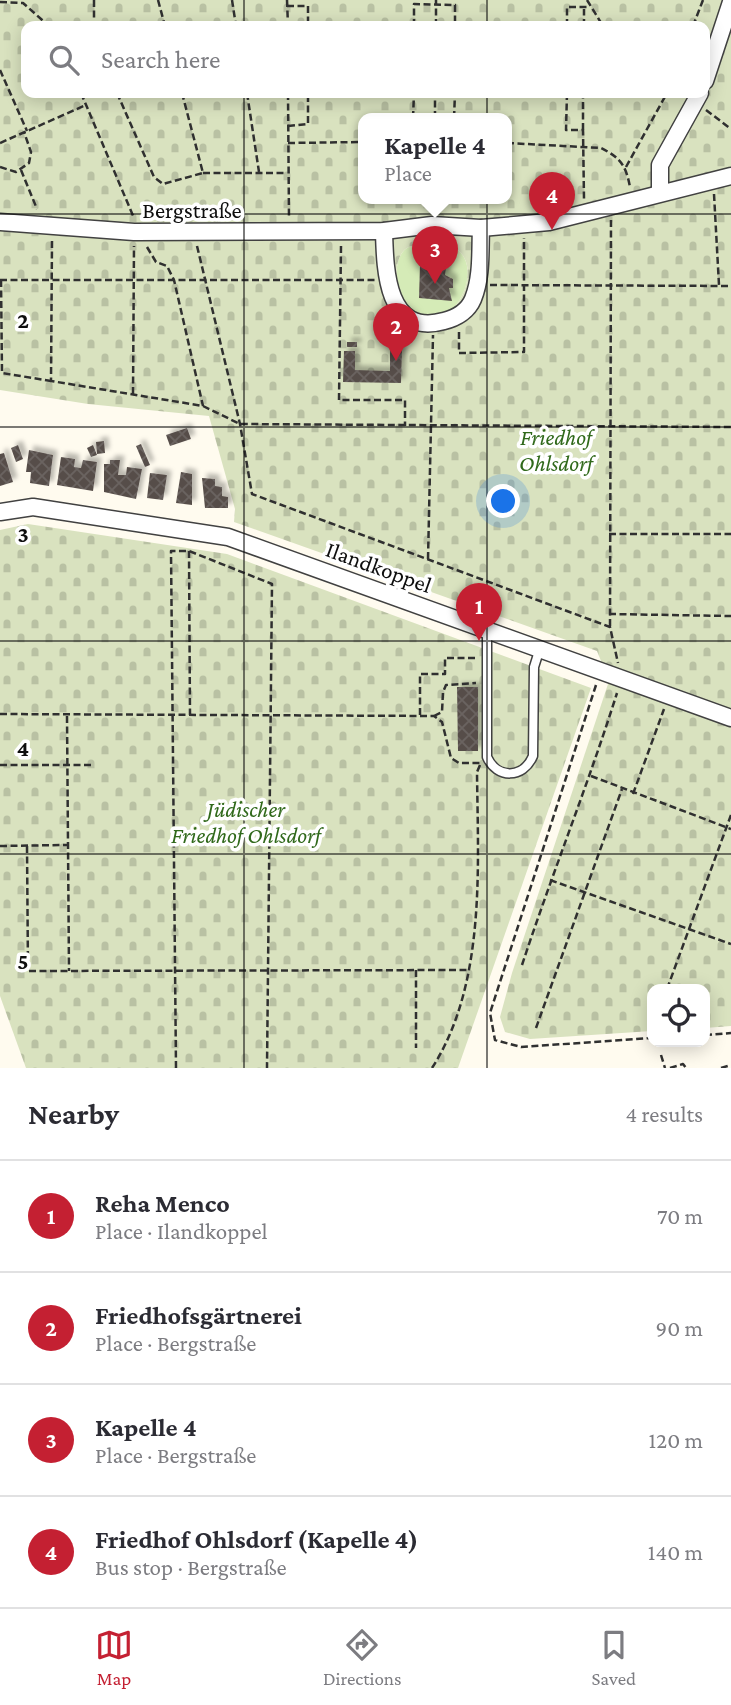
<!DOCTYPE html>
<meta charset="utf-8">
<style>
:root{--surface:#fff;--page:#f7f7f7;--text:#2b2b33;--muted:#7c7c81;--line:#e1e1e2;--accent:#c42032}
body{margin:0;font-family:"Crimson Pro",serif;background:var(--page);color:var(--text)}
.controls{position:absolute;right:21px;bottom:21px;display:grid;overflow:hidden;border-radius:14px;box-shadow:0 4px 18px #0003}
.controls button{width:63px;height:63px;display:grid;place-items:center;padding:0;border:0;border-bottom:2px solid var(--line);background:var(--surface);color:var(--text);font:35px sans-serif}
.you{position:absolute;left:504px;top:502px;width:24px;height:24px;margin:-18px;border:5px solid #fff;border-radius:50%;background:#1a73e8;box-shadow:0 0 0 10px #1a73e833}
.badge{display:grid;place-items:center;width:46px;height:46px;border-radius:50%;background:var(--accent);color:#fff;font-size:23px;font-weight:700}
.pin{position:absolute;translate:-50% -58px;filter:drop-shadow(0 2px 4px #0008)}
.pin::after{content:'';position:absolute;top:37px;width:24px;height:21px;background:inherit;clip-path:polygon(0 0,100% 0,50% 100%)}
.popup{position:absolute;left:358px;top:113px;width:154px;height:91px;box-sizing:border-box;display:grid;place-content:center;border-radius:14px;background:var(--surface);filter:drop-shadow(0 2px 5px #0005);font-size:23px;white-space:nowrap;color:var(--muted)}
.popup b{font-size:26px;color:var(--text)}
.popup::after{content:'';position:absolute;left:50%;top:100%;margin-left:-14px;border:14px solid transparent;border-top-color:var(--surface)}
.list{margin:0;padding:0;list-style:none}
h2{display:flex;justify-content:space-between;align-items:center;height:91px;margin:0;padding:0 28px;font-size:30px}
h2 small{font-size:23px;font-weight:400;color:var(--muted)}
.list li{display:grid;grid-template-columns:46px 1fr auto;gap:21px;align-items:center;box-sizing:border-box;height:112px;padding:0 28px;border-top:2px solid var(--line)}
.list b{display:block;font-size:26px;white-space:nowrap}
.list p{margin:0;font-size:23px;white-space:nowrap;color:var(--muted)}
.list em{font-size:23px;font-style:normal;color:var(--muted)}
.icon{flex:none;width:38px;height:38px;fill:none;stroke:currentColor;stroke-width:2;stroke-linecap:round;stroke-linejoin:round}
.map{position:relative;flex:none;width:731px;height:1068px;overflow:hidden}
.search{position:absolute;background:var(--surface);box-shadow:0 4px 18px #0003;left:21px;right:21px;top:21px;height:77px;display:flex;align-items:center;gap:18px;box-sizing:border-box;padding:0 24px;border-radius:14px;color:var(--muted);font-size:26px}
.sheet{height:539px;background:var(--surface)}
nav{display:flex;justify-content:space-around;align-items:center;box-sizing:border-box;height:98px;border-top:2px solid var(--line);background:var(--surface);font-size:19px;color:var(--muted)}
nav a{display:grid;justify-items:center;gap:4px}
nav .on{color:var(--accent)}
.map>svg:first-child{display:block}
.grass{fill:#d5ebb7}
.cemetery{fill:url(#cemetery-stones);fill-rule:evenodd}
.building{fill:url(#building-cross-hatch);filter:url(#shadow)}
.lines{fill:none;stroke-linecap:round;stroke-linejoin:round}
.lane-casing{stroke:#414141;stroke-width:11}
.street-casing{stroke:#414141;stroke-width:19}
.path{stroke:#303030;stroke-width:2.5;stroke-dasharray:7 3.5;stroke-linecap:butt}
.lane{stroke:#fff;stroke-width:8}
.street{stroke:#fff;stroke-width:16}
.grid{fill:none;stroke:#0e0e0e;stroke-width:2;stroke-opacity:0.55}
.labels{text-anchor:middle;stroke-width:7;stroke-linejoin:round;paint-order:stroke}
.street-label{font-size:23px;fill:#0e0e0e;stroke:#fff}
.park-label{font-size:23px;font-style:italic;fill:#30691b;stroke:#fff}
.grid-label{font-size:23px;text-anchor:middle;font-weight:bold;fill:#0e0e0e;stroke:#fff;stroke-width:7;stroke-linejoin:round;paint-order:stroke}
</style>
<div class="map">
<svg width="731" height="1068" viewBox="0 0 731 1068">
<defs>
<pattern id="cemetery-stones" width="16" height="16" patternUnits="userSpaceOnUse" patternTransform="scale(1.75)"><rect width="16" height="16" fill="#d9e2bf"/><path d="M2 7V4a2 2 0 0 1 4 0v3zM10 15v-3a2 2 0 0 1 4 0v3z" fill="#b9c1a3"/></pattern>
<pattern id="building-cross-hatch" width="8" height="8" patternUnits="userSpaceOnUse" patternTransform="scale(1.75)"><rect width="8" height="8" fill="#574e4a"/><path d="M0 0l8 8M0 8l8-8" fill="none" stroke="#6a6360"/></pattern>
<filter id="shadow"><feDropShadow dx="4.5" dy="-4.5" stdDeviation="2" flood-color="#0004"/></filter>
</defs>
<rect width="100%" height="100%" fill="#fffbef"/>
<path class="grass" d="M445,244C480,252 470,298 446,315C433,316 419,318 409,308C396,297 390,259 407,248C417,242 433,244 445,244Z"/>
<g class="cemetery">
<path d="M0,0H731V1026L705,1028V989H652V1031L530,1039L505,1032L500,1017L512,973L609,681L597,651L234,522L235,509L209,416L88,404L0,390ZM26,26H705V93H26ZM363,118H507V198H363ZM445,244C480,252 470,298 446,315C433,316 419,318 409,308C396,297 390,259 407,248C417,242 433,244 445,244Z"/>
<polygon points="28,524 227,554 591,688 458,1068 26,1068 0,996 0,530"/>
</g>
<g class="building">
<polygon points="427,260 438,260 441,266 446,268 445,275 453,279 453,288 449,288 452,301 419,298 420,265 425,265"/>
<rect x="347" y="342" width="10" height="5"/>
<polygon points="390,349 402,350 401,383 343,382 344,351 355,351 355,370 390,371"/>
<polygon points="187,428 191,439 170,446 166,435"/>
<polygon points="104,441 105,453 97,454 96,442"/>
<polygon points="141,444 150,465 145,467 136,446"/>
<polygon points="18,445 23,459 16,462 11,448"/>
<polygon points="93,445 97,455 91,457 87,448"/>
<polygon points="29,450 53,455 49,486 30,483 31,472 26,472"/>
<polygon points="4,453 13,482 0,486 0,454"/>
<polygon points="61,457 75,459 74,467 81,468 83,460 97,462 93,491 57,485"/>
<polygon points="110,460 120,460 118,475 126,475 127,467 142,469 136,499 104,492 104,464 110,464"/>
<polygon points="181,472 192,474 192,505 176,503"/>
<polygon points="150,473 167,475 163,500 147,498"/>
<polygon points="202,478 215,479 215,486 222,487 222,496 228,497 228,508 205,508"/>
<polygon points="457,687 478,687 478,751 458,751"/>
</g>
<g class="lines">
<defs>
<path id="lane" d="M487,630V757C497,779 523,779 533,756L534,667L540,648"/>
<g id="street">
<polyline points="705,81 731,2"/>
<polyline points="660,193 660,165 700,93"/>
<polyline points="0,222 134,232 384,231 432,225 481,228 549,222 731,176"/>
<path d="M384,231C385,269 386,337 444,321C456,318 468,311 473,299C482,277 480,251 481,228"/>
<polyline points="0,512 33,507 228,537 731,718"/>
</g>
</defs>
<use href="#lane" class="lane-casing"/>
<use href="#street" class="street-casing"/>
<g class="path">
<polyline points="94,0 94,26"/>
<polyline points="158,0 165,26"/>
<polyline points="232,0 236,26"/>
<polyline points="287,0 288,26"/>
<polyline points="587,0 603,26"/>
<polyline points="0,2 23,3 49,26"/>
<polyline points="287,6 308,6 308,26"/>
<polyline points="414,26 414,4 455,5 455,26"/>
<polyline points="436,26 436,0"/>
<polyline points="567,26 567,7 589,7"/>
<polyline points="584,26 584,9"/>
<polyline points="693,26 703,0"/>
<polyline points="0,70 27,131"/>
<polyline points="81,93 134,218"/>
<polyline points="117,93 154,177 163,184 203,173 182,93"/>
<polyline points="247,93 259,172"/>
<polyline points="288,93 289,219"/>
<polyline points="567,93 566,130 583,130 584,199"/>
<polyline points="706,110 731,129"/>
<polyline points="413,118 414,93"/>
<polyline points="435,118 435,93"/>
<polyline points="454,118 455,93"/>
<polyline points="288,126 308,124 308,93"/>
<polyline points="583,130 583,93"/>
<polyline points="0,143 86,105"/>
<polyline points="288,143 363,142"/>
<path d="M507,143L601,148C621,158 626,166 630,187"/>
<polyline points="0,167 16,172 29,163 31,152 24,132"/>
<polyline points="626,167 667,93"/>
<polyline points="21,170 37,209"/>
<polyline points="203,173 287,173"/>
<polyline points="714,194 719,285"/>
<polyline points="432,212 433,198"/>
<polyline points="52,241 51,381 203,406 240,424 731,427"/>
<polyline points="197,246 240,424 252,494 610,627 618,663"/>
<polyline points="341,246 339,400 405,400 405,426"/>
<polyline points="147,247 156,262 167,266 174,280 203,406"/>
<polyline points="0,280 375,280"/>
<polyline points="1,280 2,373 51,381"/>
<polyline points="490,285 731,286"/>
<polyline points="459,332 459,353 524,352 524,238"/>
<polyline points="133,394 134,246"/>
<polyline points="609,534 731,534"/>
<polyline points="189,551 190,715"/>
<polyline points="428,559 433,335"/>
<polyline points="609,614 731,616"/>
<polyline points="610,626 611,219"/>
<polyline points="596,685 490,1013 495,1040 521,1047 652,1038"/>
<polyline points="0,714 434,716 442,722 451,758 459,763 480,763"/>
<polyline points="420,715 420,674 445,674 445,658 476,658"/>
<polyline points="67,716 69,971"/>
<polyline points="434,716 442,712 443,692 446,685 476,683"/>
<polyline points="0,765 93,765"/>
<polyline points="591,776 731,829"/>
<polyline points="633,794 664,709"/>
<polyline points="0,846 67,845"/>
<polyline points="27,846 28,971 469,970"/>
<polyline points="550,880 731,944"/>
<path d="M522,965C552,874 588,785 617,693"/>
<polyline points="416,970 416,1048"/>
<polyline points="667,989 731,815"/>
<polyline points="536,1028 622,789"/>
<polyline points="705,1035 731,1033"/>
<polyline points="661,1055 665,1068"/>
<polyline points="176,1068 171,551 189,551 272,584 267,1068"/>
<path d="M432,1068C486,984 478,868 477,772L480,765"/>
<polyline points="670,1068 683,1064 686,1068"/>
<polyline points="721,1068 731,1065"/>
</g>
<use href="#lane" class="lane"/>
<use href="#street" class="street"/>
</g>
<path class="grid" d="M244,0V26M487,0V26M244,93V1068M487,93V1068M0,214H731M0,427H731M0,641H731M0,854H731"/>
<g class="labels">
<g class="street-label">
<text x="192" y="218">Bergstraße</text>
<text transform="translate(379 567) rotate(20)" y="8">Ilandkoppel</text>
</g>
<g class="park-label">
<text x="556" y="445">Friedhof<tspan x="556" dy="26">Ohlsdorf</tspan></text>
<text x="246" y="817">Jüdischer<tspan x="246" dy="26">Friedhof Ohlsdorf</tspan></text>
</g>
</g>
<g class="grid-label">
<text x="23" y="328">2</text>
<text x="23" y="542">3</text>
<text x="23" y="756">4</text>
<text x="23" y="969">5</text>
</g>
</svg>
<div class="controls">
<button><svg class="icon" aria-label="locate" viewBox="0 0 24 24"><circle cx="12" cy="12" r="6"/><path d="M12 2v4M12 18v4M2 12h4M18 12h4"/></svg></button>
</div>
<div class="you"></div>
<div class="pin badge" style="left:479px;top:641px">1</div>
<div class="pin badge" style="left:396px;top:361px">2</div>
<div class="pin badge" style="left:435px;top:284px">3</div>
<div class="popup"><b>Kapelle 4</b>Place</div>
<div class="pin badge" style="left:552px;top:230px">4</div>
<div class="search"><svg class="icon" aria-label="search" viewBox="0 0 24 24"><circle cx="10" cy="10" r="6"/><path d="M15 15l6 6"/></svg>Search here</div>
</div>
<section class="sheet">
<h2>Nearby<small>4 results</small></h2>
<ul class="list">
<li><span class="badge">1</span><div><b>Reha Menco</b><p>Place · Ilandkoppel</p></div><em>70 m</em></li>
<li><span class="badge">2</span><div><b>Friedhofsgärtnerei</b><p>Place · Bergstraße</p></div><em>90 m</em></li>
<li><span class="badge">3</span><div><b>Kapelle 4</b><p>Place · Bergstraße</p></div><em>120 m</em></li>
<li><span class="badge">4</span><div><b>Friedhof Ohlsdorf (Kapelle 4)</b><p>Bus stop · Bergstraße</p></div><em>140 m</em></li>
</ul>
</section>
<nav>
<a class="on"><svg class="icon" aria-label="map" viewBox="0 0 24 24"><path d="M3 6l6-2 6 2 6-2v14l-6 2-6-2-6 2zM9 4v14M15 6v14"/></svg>Map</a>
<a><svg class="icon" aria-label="directions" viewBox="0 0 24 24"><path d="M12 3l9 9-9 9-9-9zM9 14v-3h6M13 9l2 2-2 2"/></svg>Directions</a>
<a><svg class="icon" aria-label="saved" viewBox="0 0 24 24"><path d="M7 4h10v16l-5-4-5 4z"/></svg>Saved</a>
</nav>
